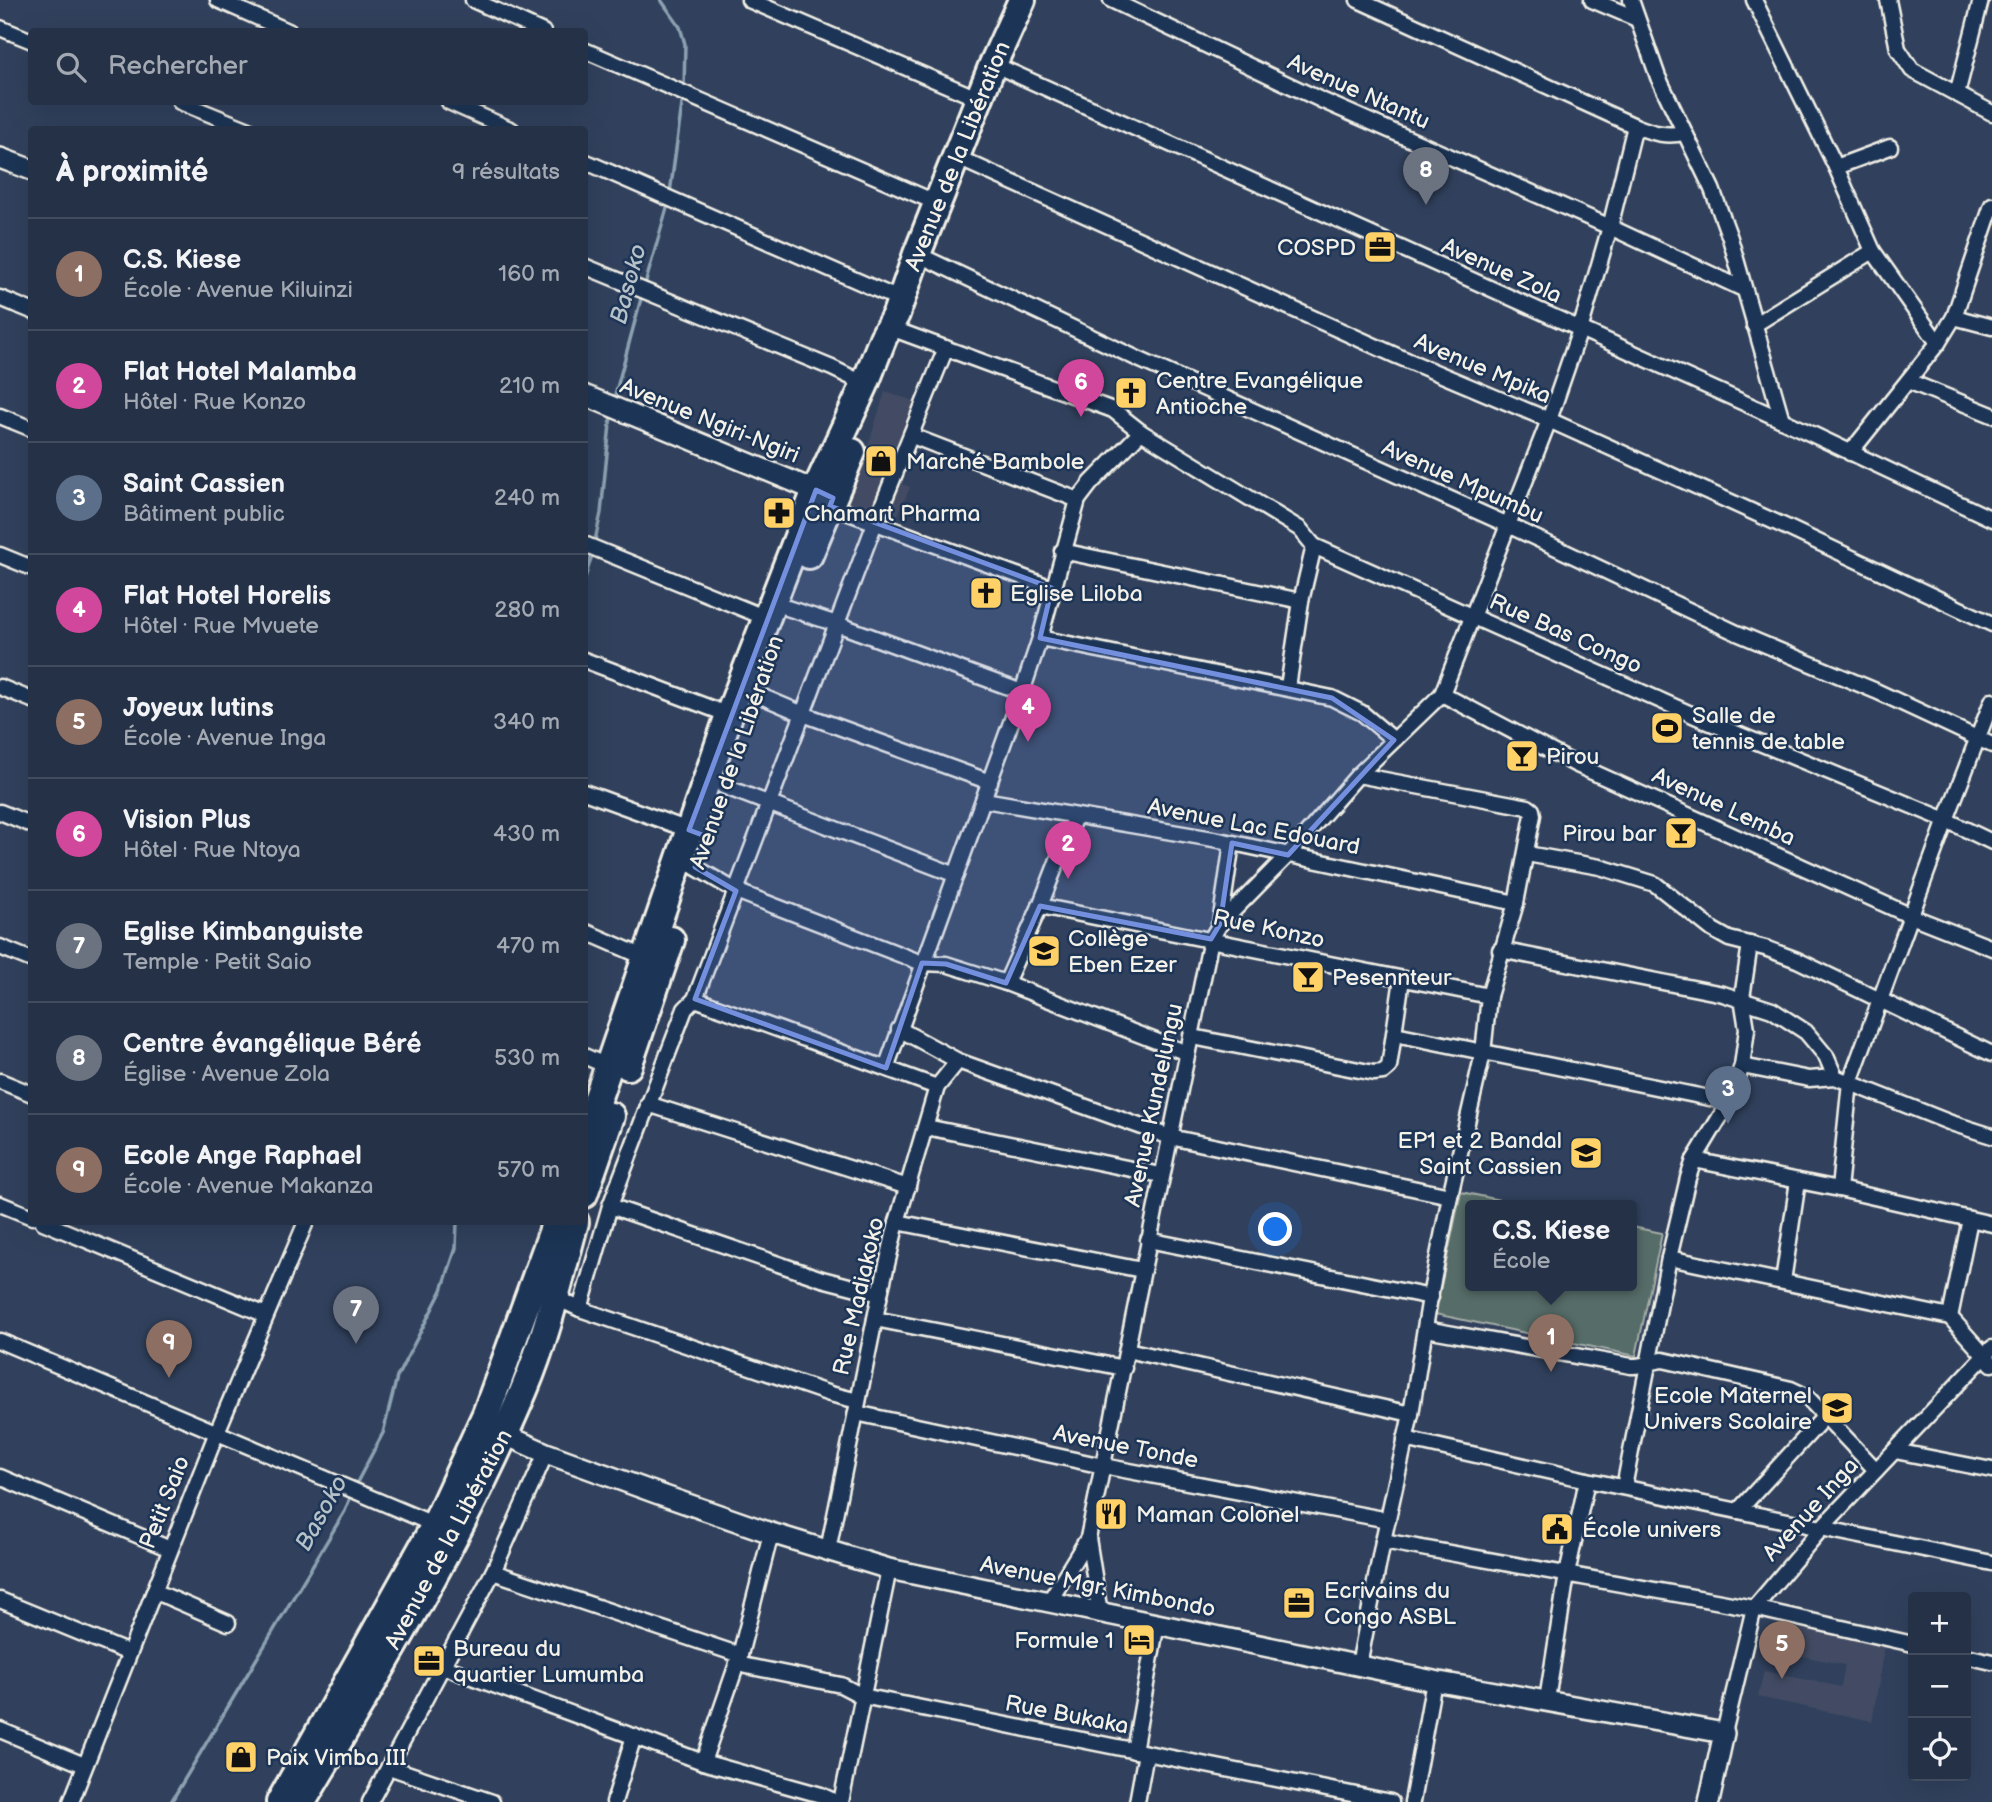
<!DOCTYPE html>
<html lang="fr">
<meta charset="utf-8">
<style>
:root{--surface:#253146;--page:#2d394d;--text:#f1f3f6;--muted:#a3a9b3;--line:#424c5f;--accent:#bca0f2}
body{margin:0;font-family:"Balsamiq Sans",sans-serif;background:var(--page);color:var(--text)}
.controls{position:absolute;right:21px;bottom:21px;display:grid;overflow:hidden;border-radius:7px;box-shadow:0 7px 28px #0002}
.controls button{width:63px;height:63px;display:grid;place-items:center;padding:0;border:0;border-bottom:2px solid var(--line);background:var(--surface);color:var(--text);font:35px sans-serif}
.you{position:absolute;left:1276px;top:1230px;width:24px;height:24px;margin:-18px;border:5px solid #fff;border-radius:50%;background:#1a73e8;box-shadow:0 0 0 10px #1a73e833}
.badge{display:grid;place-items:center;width:46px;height:46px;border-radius:50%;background:var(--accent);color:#fff;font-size:23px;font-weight:700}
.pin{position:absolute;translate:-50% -58px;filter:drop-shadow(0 2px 4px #0008)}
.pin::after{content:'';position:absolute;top:37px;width:24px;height:21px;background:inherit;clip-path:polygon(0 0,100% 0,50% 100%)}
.popup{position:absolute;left:1465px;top:1200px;width:172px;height:91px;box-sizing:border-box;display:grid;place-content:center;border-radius:7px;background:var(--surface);filter:drop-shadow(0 2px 5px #0005);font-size:23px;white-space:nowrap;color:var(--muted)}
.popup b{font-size:26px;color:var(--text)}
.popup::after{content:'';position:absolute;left:50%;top:100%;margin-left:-14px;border:14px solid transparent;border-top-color:var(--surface)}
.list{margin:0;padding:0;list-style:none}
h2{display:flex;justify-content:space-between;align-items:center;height:91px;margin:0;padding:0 28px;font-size:30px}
h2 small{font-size:23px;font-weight:400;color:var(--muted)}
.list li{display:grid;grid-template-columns:46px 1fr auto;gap:21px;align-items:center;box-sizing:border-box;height:112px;padding:0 28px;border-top:2px solid var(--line)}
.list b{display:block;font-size:26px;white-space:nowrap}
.list p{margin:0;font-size:23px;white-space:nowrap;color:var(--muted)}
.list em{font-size:23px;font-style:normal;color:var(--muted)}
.icon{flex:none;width:38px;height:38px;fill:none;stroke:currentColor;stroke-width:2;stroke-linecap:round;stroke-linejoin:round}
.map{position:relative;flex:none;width:1992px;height:1802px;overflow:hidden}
.search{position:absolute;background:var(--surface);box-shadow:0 7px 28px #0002;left:28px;top:28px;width:560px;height:77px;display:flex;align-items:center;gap:18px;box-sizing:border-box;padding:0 24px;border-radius:7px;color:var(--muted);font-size:26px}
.panel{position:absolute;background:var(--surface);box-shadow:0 7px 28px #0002;left:28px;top:126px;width:560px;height:1099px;border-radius:7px}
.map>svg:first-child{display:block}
.built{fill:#434c64}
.green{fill:#576c67;stroke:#a6aea8;stroke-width:2}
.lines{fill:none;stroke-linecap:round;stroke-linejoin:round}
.stream{stroke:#8ca1b1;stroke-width:3.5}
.street-casing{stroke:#f4f1e8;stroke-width:19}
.secondary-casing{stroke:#f4f1e8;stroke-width:24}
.highway-casing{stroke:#f4f1e8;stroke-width:32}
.street{stroke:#1d3557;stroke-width:14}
.secondary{stroke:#1d3557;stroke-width:19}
.highway{stroke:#1d3557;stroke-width:26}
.marked{fill:#738fde;fill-opacity:0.2;stroke:#738fde;stroke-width:5;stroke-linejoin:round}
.labels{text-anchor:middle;stroke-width:5;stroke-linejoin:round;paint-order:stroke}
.street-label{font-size:23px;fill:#f4f1e8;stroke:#1d3557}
.poi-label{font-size:23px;fill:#f4f1e8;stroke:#1d3557;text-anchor:start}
.water-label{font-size:24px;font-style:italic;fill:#b7c2c8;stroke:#1d3557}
</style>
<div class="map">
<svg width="1992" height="1802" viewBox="0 0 1992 1802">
<rect width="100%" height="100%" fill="#31415d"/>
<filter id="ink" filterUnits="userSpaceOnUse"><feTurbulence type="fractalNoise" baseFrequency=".0143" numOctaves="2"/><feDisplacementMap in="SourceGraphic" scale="14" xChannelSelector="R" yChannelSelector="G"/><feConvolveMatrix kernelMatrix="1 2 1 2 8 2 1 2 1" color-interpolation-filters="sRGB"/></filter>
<g filter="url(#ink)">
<g class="built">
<polygon points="885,392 924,404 894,481 910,487 895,522 842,504 869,443"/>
<polygon points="1780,1625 1885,1646 1872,1721 1758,1697 1764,1671 1841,1687 1845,1665 1775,1650"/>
</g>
<polygon class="green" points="1461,1192 1529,1206 1470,1206 1470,1286 1632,1286 1632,1227 1662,1233 1636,1356 1435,1314"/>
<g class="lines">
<g class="stream">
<polyline points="661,0 680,27 685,44 684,89"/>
<polyline points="670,193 683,97"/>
<polyline points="644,288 669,201"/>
<polyline points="614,399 642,295"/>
<polyline points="594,545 601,513 611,414"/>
<polyline points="584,581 593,552"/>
<polyline points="354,1488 383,1433 397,1377 442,1290 456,1248 457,1222"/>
<polyline points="171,1802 345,1511 351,1495"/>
</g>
<defs>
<g id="street">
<polyline points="218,0 290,32"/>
<polyline points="473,0 543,32"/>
<polyline points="749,0 979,99"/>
<polyline points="1111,0 1321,100 1610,227 1743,289"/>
<path d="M1358,0L1635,126C1653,133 1666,137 1684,133"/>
<polyline points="1592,0 1637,19"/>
<polyline points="1631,0 1658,77 1712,189 1730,238 1782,420"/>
<polyline points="1754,0 1836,167 1873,251 1938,343"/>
<polyline points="1888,0 1898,49 1912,70 1992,113"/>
<polyline points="0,28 32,41"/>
<polyline points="584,50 937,203"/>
<polyline points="993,64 1782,420 1992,519"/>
<polyline points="1957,94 1981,0"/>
<polyline points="180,102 249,130"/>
<polyline points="449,102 512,130"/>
<polyline points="956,157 1397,356 1549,420 1784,526 1992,624"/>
<polyline points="584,161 901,300"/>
<polyline points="1836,167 1890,147"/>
<polyline points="917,254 1138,359 1508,525 1737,633 1876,691 1992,745"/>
<polyline points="584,266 832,368 865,384"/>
<polyline points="0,298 32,311"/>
<polyline points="1954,317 1992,327"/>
<polyline points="1754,325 1873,251"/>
<polyline points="888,327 1113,410 1141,432 1300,529 1314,546 1711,723 1946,820 1992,842"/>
<polyline points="1908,381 1992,415"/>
<polyline points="0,416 32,429"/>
<polyline points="912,436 1078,500"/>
<polyline points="1850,453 1938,343 1954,317 1992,205"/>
<polyline points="830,506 1052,588"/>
<polyline points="584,544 766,618"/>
<polyline points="1062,551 1301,601"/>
<polyline points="0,555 32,568"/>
<polyline points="787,608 837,624 1022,692"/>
<polyline points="1040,638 1332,698 1362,713 1394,740"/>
<polyline points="584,660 729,715"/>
<polyline points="0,687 32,700"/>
<polyline points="1288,687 1301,601 1314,546"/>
<polyline points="756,694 803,714 990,782"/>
<polyline points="1442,694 1575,764 1911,916 1992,948"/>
<polyline points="1358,775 1528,807 1532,810 1533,815 1516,903 1489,996 1483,1053 1450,1196 1431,1291 1411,1414 1383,1541 1359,1665"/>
<polyline points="723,786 956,875"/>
<polyline points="584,792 705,836"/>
<polyline points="984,800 1219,840 1516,903"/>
<polyline points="0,812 32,825"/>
<polyline points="1075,816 1040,906 1006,983 1187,1053"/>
<polyline points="1527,854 1600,867 1655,884 1713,930 1729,939 1765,948 1797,960 1992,1054"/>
<polyline points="695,867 736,891 922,963 946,964 1006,983"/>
<polyline points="1040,906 1489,996"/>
<polyline points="1220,924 1232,843"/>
<polyline points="584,931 646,958"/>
<polyline points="0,947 32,960"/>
<polyline points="1500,950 1723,994 1772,1010 1806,1032 1826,1056 1835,1077"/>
<polyline points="695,999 937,1087"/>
<polyline points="899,1029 958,1061 1170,1137 1450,1196"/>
<polyline points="1395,1034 1729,1102"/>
<polyline points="1193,1037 1374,1073 1383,1072 1389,1067 1402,979"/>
<polyline points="584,1056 609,1067"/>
<polyline points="1742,1066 1809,1079 1835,1077 1951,1123 1992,1136"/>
<polyline points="886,1068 1022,692 1040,638 1078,500 1091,483 1141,432"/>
<polyline points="0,1081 32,1094"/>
<polyline points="648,1104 908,1187"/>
<polyline points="926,1127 1161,1175"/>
<polyline points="1694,1160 1839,1189 1992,1224"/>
<polyline points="1839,1189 1850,1082 1946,820 1992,701"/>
<polyline points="0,1204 32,1217"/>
<polyline points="610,1206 822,1279 880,1294"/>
<polyline points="43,1222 266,1315"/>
<polyline points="897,1222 1142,1270"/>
<polyline points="1148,1240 1431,1297"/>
<polyline points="1669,1258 1950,1317 1992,1364"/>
<polyline points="1783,1281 1798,1181"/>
<polyline points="554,1297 580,1309 830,1394 858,1401"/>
<polyline points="580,1309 610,1206 685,1009 695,999 875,523 946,348"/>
<polyline points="1950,1317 1970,1219"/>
<polyline points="875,1319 1124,1368"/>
<path d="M1426,1329L1631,1366C1643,1367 1651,1361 1663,1360L1791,1389L1806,1396L1876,1470"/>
<polyline points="0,1341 440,1527"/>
<polyline points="1127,1350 1411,1414"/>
<polyline points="856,1413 1103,1466 1388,1520"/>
<polyline points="1405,1439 1587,1480 1992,1563"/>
<polyline points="1895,1451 1992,1470"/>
<polyline points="0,1477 170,1549"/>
<polyline points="1624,1487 1669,1258 1688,1178 1694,1160 1729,1102 1742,1066 1747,1029 1742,998 1750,944"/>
<polyline points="1738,1511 1825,1416"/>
<polyline points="1088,1538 1100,1613"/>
<polyline points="1383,1541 1754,1608 1913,1644"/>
<polyline points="828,1550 880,1294 897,1222 937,1087 958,1061"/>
<polyline points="493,1572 740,1655"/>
<polyline points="154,1591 228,1623"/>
<polyline points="0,1600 129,1653"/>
<polyline points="1049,1602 1088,1538 1211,939 1220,924 1288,855 1358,775 1442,694 1549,420 1580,330 1610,227 1635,126"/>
<polyline points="1966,1656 1992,1662"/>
<polyline points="737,1664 841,1685 862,1696 1391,1802"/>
<polyline points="442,1666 703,1762 821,1795 836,1802"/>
<polyline points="1547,1700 1567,1574 1587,1480"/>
<polyline points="0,1730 84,1765"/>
<polyline points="1724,1733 1754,1608 1826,1523 1992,1348"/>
<polyline points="1134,1751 1157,1623"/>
<polyline points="703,1762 740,1655 771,1533"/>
<polyline points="389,1767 492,1802"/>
<polyline points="71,1802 217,1432 306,1222"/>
<polyline points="370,1802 493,1572 546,1453"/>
<polyline points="614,1802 634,1736"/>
<polyline points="841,1802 889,1569"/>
<polyline points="1137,1802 1146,1753"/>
<polyline points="1412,1802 1434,1681"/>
</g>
<g id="secondary">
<polyline points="0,158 32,170"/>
<polyline points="584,395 826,495"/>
<polyline points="492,1429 546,1453 656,1493 771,1533 889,1569 1434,1681 1724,1733 1709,1802"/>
</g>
<g id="highway">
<polyline points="809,555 852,452"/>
<polyline points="628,1066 671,940"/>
<polyline points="584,1138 729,715 816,490 865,384 883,338 896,314 917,254 993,64 1022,0"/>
<polyline points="584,1194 611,1116"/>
<polyline points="280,1802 435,1525 486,1414 556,1222"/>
<path d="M302,1802C382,1668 464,1533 524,1390C547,1336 560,1277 575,1222"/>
</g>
</defs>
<use href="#street" class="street-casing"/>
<use href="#secondary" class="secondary-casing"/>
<use href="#highway" class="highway-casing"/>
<use href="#street" class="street"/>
<use href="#secondary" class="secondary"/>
<use href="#highway" class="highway"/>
</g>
</g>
<path class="marked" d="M816,490L833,498L830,506L1052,588L1040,638L1332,698L1394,740L1288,855L1232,843L1220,924L1211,939L1040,906L1006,983L946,964L922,963L886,1068L695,999L736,891L695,867L705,836L689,830Z"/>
<defs>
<symbol id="office-square" viewBox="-11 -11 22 22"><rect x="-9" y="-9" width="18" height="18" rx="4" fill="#ffd166" stroke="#1d3557"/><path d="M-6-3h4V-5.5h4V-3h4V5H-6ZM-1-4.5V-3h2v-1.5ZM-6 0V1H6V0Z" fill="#111"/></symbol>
<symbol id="church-square" viewBox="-11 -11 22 22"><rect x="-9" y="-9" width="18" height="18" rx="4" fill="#ffd166" stroke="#1d3557"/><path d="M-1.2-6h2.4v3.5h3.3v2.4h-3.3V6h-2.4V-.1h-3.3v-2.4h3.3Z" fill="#111"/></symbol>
<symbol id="shop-square" viewBox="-11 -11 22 22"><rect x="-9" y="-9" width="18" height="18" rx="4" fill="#ffd166" stroke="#1d3557"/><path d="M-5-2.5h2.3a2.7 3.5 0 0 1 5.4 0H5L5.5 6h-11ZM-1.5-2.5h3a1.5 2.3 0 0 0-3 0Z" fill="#111"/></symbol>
<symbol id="pharmacy-square" viewBox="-11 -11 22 22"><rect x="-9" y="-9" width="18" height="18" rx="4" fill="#ffd166" stroke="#1d3557"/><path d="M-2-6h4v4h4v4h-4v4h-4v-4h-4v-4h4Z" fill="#111"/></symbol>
<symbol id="stadium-square" viewBox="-11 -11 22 22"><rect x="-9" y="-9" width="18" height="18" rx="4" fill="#ffd166" stroke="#1d3557"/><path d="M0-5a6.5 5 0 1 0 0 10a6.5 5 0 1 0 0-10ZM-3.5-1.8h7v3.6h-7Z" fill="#111"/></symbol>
<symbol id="bar-square" viewBox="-11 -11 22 22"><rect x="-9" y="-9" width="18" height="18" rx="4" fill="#ffd166" stroke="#1d3557"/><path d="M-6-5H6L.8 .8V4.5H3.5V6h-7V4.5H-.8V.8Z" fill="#111"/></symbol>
<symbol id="school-square" viewBox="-11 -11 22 22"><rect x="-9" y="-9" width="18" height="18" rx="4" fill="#ffd166" stroke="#1d3557"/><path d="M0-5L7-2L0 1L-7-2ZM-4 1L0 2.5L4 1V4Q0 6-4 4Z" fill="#111"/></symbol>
<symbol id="restaurant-square" viewBox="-11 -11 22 22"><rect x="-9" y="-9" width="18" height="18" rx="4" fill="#ffd166" stroke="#1d3557"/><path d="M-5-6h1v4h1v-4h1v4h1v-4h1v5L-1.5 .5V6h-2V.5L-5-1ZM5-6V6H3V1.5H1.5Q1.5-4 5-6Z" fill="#111"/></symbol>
<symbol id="civic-square" viewBox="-11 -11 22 22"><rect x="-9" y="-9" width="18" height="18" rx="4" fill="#ffd166" stroke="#1d3557"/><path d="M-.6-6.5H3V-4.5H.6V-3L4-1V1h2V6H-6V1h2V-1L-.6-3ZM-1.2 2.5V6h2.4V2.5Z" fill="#111"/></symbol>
<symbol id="hotel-square" viewBox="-11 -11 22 22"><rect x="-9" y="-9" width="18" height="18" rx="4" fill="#ffd166" stroke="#1d3557"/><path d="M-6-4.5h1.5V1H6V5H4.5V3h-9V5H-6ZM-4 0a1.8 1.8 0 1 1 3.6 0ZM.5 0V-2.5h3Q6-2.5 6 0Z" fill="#111"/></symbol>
</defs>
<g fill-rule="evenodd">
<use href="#office-square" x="1361" y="228" width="38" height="38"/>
<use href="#church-square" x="1112" y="374" width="38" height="38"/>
<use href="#shop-square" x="862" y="442" width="38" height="38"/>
<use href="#pharmacy-square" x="760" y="494" width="38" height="38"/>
<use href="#church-square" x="967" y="574" width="38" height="38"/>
<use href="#stadium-square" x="1648" y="709" width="38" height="38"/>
<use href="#bar-square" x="1503" y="737" width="38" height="38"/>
<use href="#bar-square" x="1662" y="814" width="38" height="38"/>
<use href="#school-square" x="1025" y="932" width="38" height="38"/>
<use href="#bar-square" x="1289" y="958" width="38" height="38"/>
<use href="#school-square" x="1567" y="1134" width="38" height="38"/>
<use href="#school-square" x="1818" y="1389" width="38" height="38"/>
<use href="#restaurant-square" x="1092" y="1495" width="38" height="38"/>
<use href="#civic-square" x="1538" y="1510" width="38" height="38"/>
<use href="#office-square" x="1280" y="1584" width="38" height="38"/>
<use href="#hotel-square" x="1120" y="1621" width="38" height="38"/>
<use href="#office-square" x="410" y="1642" width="38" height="38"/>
<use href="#shop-square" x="222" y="1738" width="38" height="38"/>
</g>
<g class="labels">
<g class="street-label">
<text transform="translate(1359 91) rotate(24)" y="8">Avenue Ntantu</text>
<text transform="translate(957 156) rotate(-68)" y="8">Avenue de la Libération</text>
<text transform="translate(1502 270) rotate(24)" y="8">Avenue Zola</text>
<text transform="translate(1483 368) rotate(23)" y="8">Avenue Mpika</text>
<text transform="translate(710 420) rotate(22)" y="8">Avenue Ngiri-Ngiri</text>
<text transform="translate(1463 481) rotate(24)" y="8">Avenue Mpumbu</text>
<text transform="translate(1566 633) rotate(24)" y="8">Rue Bas Congo</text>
<text transform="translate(736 752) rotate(-71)" y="8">Avenue de la Libération</text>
<text transform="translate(1724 806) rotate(25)" y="8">Avenue Lemba</text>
<text transform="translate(1254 826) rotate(11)" y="8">Avenue Lac Edouard</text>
<text transform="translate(1269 928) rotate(12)" y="8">Rue Konzo</text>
<text transform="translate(1153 1105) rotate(-78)" y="8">Avenue Kundelungu</text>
<text transform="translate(858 1296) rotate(-77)" y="8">Rue Madiakoko</text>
<text transform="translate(1126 1446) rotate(11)" y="8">Avenue Tonde</text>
<text transform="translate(164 1502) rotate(-68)" y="8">Petit Saio</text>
<text transform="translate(1810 1509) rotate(-48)" y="8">Avenue Inga</text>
<text transform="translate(448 1539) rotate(-62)" y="8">Avenue de la Libération</text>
<text transform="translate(1098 1586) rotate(11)" y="8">Avenue Mgr. Kimbondo</text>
<text transform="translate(1067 1714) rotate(11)" y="8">Rue Bukaka</text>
</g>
<g class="poi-label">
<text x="1356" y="255" text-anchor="end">COSPD</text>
<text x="1156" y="388">Centre Evangélique<tspan x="1156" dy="26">Antioche</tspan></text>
<text x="906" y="469">Marché Bambole</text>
<text x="804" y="521">Chamart Pharma</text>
<text x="1010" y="601">Eglise Liloba</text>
<text x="1692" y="723">Salle de<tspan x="1692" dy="26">tennis de table</tspan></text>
<text x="1546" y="764">Pirou</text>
<text x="1656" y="841" text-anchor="end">Pirou bar</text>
<text x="1068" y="946">Collège<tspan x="1068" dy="26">Eben Ezer</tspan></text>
<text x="1332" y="985">Pesennteur</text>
<text x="1562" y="1148" text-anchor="end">EP1 et 2 Bandal<tspan x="1562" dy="26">Saint Cassien</tspan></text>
<text x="1812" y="1403" text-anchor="end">Ecole Maternel<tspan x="1812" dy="26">Univers Scolaire</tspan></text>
<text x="1136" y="1522">Maman Colonel</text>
<text x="1582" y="1537">École univers</text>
<text x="1324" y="1598">Ecrivains du<tspan x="1324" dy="26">Congo ASBL</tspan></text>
<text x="1114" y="1648" text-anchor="end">Formule 1</text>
<text x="453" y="1656">Bureau du<tspan x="453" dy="26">quartier Lumumba</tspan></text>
<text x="266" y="1765">Paix Vimba III</text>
</g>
<g class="water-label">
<text transform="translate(628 284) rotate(-75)" y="8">Basoko</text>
<text transform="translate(321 1513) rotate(-61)" y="8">Basoko</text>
</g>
</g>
</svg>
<div class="controls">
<button>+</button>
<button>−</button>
<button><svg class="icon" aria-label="locate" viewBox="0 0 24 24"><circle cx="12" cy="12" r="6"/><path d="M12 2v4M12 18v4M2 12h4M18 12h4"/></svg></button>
</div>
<div class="you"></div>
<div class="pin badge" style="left:1551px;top:1372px;background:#8d6e63">1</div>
<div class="popup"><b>C.S. Kiese</b>École</div>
<div class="pin badge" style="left:1068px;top:879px;background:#d1479c">2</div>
<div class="pin badge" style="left:1728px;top:1124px;background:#5c6f8a">3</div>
<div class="pin badge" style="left:1028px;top:742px;background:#d1479c">4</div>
<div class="pin badge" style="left:1782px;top:1679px;background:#8d6e63">5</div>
<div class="pin badge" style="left:1081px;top:417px;background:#d1479c">6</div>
<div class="pin badge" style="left:356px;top:1344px;background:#6b7280">7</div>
<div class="pin badge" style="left:1426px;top:205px;background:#6b7280">8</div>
<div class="pin badge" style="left:169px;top:1378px;background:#8d6e63">9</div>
<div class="search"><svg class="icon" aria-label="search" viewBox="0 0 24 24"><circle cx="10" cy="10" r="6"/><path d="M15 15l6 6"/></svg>Rechercher</div>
<section class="panel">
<h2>À proximité<small>9 résultats</small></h2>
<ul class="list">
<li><span class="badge" style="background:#8d6e63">1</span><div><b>C.S. Kiese</b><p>École · Avenue Kiluinzi</p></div><em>160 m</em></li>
<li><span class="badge" style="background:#d1479c">2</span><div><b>Flat Hotel Malamba</b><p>Hôtel · Rue Konzo</p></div><em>210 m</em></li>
<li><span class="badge" style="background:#5c6f8a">3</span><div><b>Saint Cassien</b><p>Bâtiment public</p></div><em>240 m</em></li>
<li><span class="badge" style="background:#d1479c">4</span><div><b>Flat Hotel Horelis</b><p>Hôtel · Rue Mvuete</p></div><em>280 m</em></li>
<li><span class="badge" style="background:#8d6e63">5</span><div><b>Joyeux lutins</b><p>École · Avenue Inga</p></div><em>340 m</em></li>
<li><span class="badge" style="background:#d1479c">6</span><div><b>Vision Plus</b><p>Hôtel · Rue Ntoya</p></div><em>430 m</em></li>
<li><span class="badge" style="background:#6b7280">7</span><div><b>Eglise Kimbanguiste</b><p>Temple · Petit Saio</p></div><em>470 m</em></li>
<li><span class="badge" style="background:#6b7280">8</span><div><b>Centre évangélique Béré</b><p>Église · Avenue Zola</p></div><em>530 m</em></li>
<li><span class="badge" style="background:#8d6e63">9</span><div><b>Ecole Ange Raphael</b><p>École · Avenue Makanza</p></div><em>570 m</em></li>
</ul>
</section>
</div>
